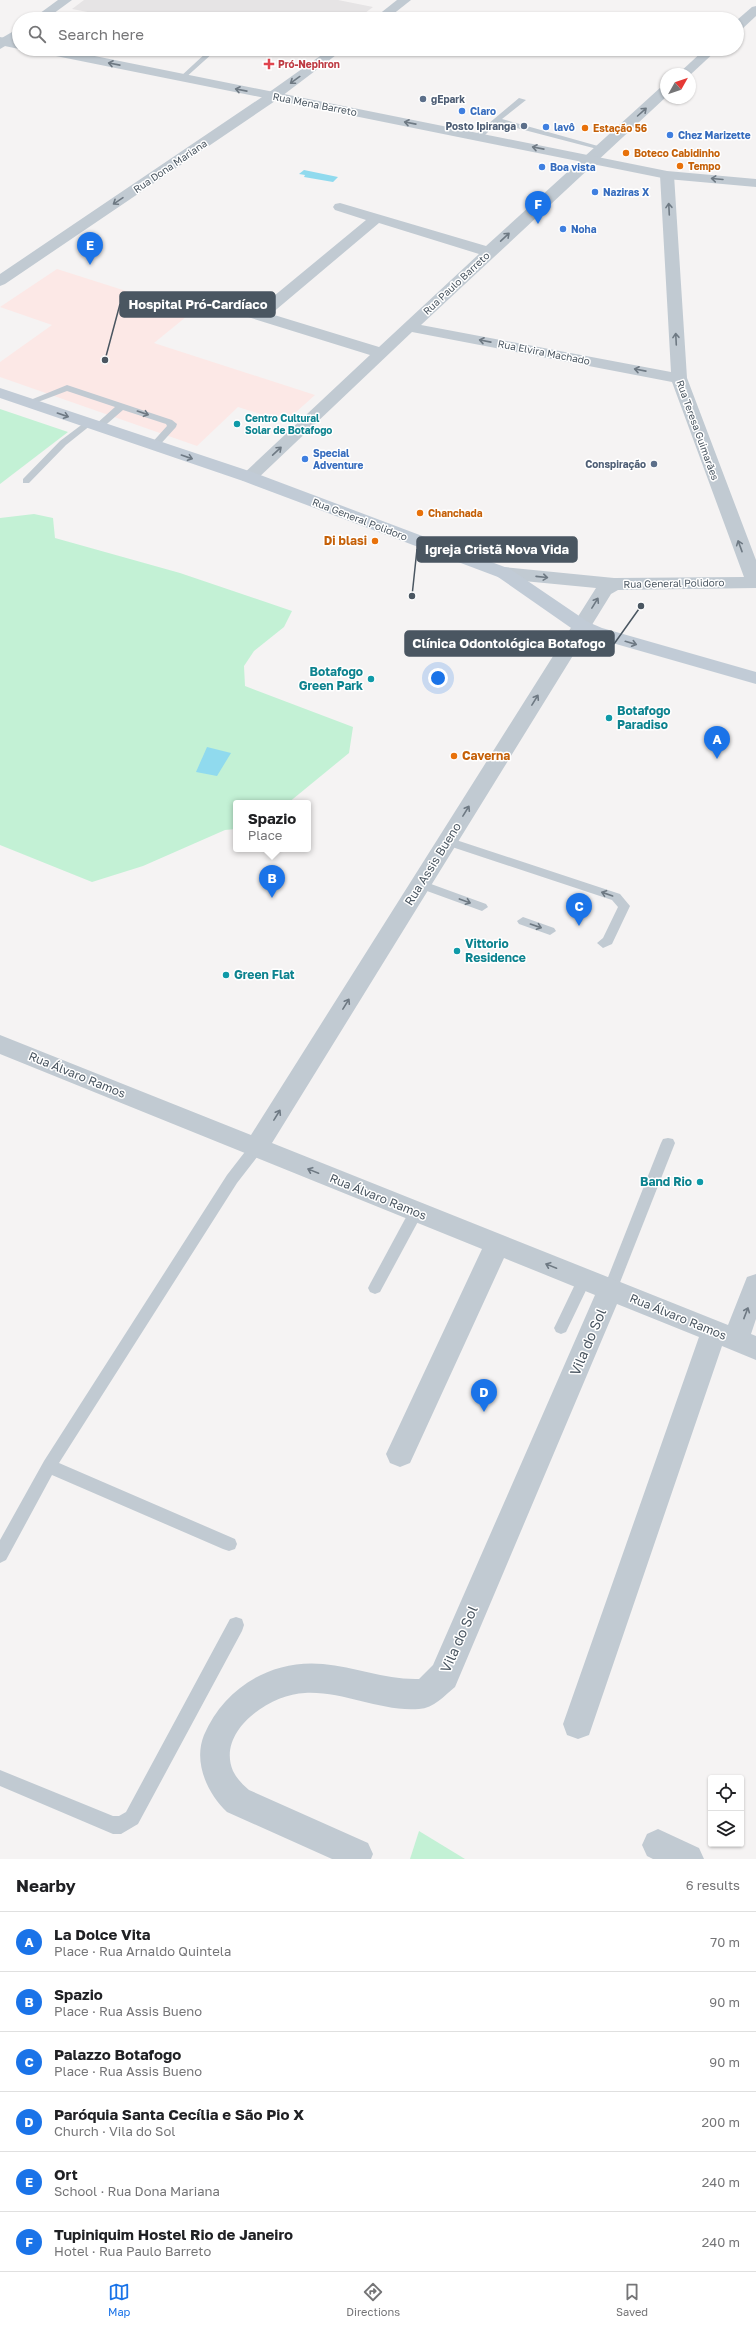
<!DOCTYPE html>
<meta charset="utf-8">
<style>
:root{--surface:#fff;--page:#f2f2f2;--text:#202124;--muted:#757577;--line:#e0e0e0;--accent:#1a73e8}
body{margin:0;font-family:"Golos Text",sans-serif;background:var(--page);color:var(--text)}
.controls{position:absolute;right:12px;bottom:12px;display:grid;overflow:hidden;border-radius:4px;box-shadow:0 1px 3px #0004}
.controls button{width:36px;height:36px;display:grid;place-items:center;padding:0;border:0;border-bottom:1px solid var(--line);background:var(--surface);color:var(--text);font:20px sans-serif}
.compass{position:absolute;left:660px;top:68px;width:36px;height:36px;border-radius:50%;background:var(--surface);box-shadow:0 1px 3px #0004;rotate:50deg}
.you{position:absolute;left:438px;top:678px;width:14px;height:14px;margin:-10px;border:3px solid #fff;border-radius:50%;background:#1a73e8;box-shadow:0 0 0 6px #1a73e833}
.badge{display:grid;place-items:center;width:26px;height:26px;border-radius:50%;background:var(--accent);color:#fff;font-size:13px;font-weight:700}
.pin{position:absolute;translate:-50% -33px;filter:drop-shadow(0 1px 2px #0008)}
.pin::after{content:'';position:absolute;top:21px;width:14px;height:12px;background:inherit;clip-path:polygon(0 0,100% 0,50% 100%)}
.popup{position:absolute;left:233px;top:800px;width:78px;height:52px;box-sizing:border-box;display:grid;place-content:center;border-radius:4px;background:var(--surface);filter:drop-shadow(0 1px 3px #0005);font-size:13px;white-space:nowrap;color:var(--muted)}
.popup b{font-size:15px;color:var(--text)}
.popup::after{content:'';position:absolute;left:50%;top:100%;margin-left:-8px;border:8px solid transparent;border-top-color:var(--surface)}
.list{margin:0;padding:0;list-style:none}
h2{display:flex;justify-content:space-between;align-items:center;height:52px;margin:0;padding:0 16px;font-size:17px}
h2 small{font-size:13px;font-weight:400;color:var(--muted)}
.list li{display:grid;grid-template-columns:26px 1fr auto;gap:12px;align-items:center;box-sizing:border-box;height:60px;padding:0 16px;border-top:1px solid var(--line)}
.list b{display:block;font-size:15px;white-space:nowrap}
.list p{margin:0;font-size:13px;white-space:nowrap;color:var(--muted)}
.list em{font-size:13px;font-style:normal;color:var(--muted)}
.icon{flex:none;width:22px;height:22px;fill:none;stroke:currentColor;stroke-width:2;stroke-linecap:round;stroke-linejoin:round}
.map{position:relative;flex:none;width:756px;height:1859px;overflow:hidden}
.search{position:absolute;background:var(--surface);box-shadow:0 1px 3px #0004;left:12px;right:12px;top:12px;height:44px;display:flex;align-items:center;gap:10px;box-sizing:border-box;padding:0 14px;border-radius:22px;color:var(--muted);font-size:15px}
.sheet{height:412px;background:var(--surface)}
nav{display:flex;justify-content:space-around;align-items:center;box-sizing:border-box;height:56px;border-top:1px solid var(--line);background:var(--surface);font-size:11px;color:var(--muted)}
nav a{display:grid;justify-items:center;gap:2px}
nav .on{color:var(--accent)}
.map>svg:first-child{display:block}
.education{fill:#e6e4e5}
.medical{fill:#fce8e6}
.green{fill:#c3f1d5}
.water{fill:#90daee}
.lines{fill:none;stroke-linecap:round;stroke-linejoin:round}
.service{fill:#c1cad2;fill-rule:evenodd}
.minor{fill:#c1cad2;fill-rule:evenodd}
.tertiary{fill:#c1cad2;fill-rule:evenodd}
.secondary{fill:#c1cbd6;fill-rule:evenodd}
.oneway{stroke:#6e7983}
.oneway2{stroke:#6e7984}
.health-dot{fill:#e0444e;stroke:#fff;stroke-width:1.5}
.service-dot{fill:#5c6f8a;stroke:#fff;stroke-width:1.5}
.shop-dot{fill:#3f7fe0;stroke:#fff;stroke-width:1.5}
.food-dot{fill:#e8710a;stroke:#fff;stroke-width:1.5}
.culture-dot{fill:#0f9aa8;stroke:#fff;stroke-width:1.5}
.labels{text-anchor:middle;stroke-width:3;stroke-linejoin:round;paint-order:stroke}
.far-health-label{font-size:10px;font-weight:bold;fill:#be3a42;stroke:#fff;text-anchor:start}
.far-service-label{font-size:10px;font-weight:bold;fill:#4e5e75;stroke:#fff;text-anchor:end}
.far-street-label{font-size:10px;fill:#4a5661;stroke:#fff}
.far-shop-label{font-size:10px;font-weight:bold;fill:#366cbe;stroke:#fff;text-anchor:start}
.far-food-label{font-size:10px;font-weight:bold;fill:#c56008;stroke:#fff;text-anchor:start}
.far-culture-label{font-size:10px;font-weight:bold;fill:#0d838f;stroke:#fff;text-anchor:start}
.food-label{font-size:12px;font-weight:bold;fill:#c56008;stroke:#fff;text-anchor:end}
.culture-label{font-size:12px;font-weight:bold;fill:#0d838f;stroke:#fff;text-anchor:start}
.street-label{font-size:12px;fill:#4a5661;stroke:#fff}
.near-street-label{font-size:14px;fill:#4a5661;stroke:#fff}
.leader{fill:none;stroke:#4a5661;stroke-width:1.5}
.callout-dot{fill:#4a5661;stroke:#fff;stroke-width:1.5}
.callout{fill:#4a5661;stroke:#4a5661;stroke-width:1.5}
.callout-label{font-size:13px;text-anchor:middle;font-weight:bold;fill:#fff}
</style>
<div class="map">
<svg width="756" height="1859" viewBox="0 0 756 1859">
<rect width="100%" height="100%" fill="#f5f3f3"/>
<g class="education">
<polygon points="84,0 338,0 373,7 357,19 124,19 72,9"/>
<polygon points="272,49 315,49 305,56"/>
</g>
<polygon class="medical" points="57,269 192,312 154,343 315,395 285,422 238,407 197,446 0,377 0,362 52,325 0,307"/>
<g class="green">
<polygon points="0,409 68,432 0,484"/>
<polygon points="34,514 53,518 55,538 180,573 292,611 284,627 254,651 244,666 245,686 353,727 349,753 288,803 236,803 236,829 225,830 143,866 92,882 0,845 0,518"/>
<polygon points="419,1831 465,1859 410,1859"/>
</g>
<g class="water">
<polygon points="304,170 338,177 333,182 304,177 305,175 299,174"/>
<polygon points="207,747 231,753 217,776 196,772"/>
</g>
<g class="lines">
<g class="service">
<polygon points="207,49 213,49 214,52 184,79 180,79 180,77 207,52"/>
<polygon points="519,98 526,100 502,119 605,148 601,150 497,123 481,139 475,139 475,135"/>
<polygon points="67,385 172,420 177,424 176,427 157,448 154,449 149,446 167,426 166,424 123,410 101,429 95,429 95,425 115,407 67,391 30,405 24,405 23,403"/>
<polygon points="88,420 91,421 91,425 66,445 29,483 23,483 23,479 60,441"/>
<polygon points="447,837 620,894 630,906 612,944 603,948 597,943 603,938 618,907 612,900 443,844 441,841 443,838"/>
<polygon points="420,880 486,904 488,907 482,911 416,887 414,884 416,881"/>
<polygon points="523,917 554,928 556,931 550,935 519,924 517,921"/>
<polygon points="668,1138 673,1139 675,1143 617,1290 615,1294 610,1296 605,1294 603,1290 661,1143 663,1139"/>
<polygon points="256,1143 261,1144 263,1148 261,1152 237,1183 59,1463 235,1539 237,1544 235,1549 229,1551 223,1549 52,1475 6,1560 0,1563 0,1540 44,1461 227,1175 251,1144"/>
<polygon points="416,1206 421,1208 423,1212 421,1216 380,1292 375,1294 370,1292 368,1288 370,1284 411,1208"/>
<polygon points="584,1274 589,1276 591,1280 566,1332 561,1334 556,1332 554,1328 556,1324 579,1276"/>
<polygon points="236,1617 242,1619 244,1625 242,1631 138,1824 121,1834 113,1834 0,1786 0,1770 113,1816 119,1816 126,1812 230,1619"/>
</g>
<g class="minor">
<polygon points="58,0 72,0 46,19 32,19"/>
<polygon points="397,0 411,0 387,19 373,19"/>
<polygon points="756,6 756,16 741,30 737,31 737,20 752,7"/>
<polygon points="19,28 19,38 0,49 0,39"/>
<polygon points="330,49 344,49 278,99 5,284 0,286 0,274 268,93"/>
<polygon points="705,49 718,49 690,75 678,74"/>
<path d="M666,86V97L421,325L671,372L660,175L662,172H672L674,175L687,378L756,560V588L618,590L611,594L272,1143L728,1325L747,1277L756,1274V1319L751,1334L756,1336V1360L722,1346L589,1735L578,1739L567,1735L563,1724L699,1337L617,1304L455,1687C444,1696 434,1708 419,1709C380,1712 344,1691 305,1693C270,1694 216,1731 233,1771C237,1779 243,1785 249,1790L368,1843L373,1854L371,1859H332L227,1812C207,1793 193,1762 204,1735C224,1688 271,1659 323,1664C356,1667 385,1680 419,1679L433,1665L595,1295L504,1258L410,1463L400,1467L390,1463L386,1454L482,1249L0,1054V1035L251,1135L596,588L504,579L498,577L495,573L498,569L504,567L614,578L744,577L672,382L412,332L255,481H243L240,477L370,355L219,308L216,305L219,302L224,300L257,310L366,220L335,210L333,207L335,204L340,203L486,246L661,87ZM379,223L479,254L379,347L271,314Z"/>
<polygon points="658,1829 699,1848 704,1859 653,1859 647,1856 642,1845 647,1834"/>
</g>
<g class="tertiary">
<polygon points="0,37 19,41 19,49 0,45"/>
<polygon points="35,49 60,49 667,171 756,179 756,187 667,179 41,53"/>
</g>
<polygon class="secondary" points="0,388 255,473 510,569 588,622 602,628 756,672 756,684 588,636 574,630 498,577 243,481 0,398"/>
</g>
<defs><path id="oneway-shaft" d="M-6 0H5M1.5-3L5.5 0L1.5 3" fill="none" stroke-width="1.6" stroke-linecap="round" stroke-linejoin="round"/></defs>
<g class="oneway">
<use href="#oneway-shaft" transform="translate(114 64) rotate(-169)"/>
<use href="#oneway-shaft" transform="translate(295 80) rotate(144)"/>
<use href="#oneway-shaft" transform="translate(241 90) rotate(-169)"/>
<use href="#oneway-shaft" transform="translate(642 112) rotate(-42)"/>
<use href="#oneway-shaft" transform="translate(410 123) rotate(-169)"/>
<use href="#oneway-shaft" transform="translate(538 148) rotate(-169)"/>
<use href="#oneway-shaft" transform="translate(717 179) rotate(-175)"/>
<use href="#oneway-shaft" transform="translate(118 201) rotate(146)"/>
<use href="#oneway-shaft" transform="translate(669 209) rotate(-93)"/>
<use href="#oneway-shaft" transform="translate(505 237) rotate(-43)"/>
<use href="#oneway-shaft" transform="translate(676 339) rotate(-93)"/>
<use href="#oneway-shaft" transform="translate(485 341) rotate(-169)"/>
<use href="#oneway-shaft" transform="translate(640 370) rotate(-169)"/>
<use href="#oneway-shaft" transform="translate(143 413) rotate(19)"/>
<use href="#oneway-shaft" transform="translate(277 451) rotate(-43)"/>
<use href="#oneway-shaft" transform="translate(740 546) rotate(-110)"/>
<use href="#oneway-shaft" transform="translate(542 577) rotate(6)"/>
<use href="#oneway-shaft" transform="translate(595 603) rotate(-58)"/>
<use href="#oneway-shaft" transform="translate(535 700) rotate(-58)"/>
<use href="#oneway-shaft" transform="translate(466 811) rotate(-58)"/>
<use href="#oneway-shaft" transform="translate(607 894) rotate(-161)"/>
<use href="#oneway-shaft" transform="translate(465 901) rotate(20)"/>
<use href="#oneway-shaft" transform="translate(536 926) rotate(19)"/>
<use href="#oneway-shaft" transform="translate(346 1004) rotate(-58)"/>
<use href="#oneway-shaft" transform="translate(277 1115) rotate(-58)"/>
<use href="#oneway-shaft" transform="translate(313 1171) rotate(-158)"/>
<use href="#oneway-shaft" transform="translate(551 1266) rotate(-158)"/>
<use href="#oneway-shaft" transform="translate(746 1313) rotate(-69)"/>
</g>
<g class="oneway2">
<use href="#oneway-shaft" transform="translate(63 415) rotate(19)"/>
<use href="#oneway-shaft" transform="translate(187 457) rotate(19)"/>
<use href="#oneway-shaft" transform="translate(631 643) rotate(16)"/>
</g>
<path class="health-dot" d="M267 58h4v4h4v4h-4v4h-4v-4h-4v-4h4z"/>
<g class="service-dot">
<circle cx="423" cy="99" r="4"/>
<circle cx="524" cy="126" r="4"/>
<circle cx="654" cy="464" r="4"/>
</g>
<g class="shop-dot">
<circle cx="462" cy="111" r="4"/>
<circle cx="546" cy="127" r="4"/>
<circle cx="670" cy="135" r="4"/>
<circle cx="542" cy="167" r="4"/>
<circle cx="595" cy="192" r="4"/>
<circle cx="563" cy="229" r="4"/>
<circle cx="305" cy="459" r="4"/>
</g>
<g class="food-dot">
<circle cx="585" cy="128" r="4"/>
<circle cx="626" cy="153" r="4"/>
<circle cx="680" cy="166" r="4"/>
<circle cx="420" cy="513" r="4"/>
<circle cx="375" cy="541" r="4"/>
<circle cx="454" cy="756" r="4"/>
</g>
<g class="culture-dot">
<circle cx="237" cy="424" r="4"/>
<circle cx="371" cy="679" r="4"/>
<circle cx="609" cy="718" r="4"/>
<circle cx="457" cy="951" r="4"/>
<circle cx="226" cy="975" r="4"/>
<circle cx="700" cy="1182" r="4"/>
</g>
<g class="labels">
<g class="far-health-label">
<text x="278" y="68">Pró-Nephron</text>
</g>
<g class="far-service-label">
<text x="431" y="103" text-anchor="start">gEpark</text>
<text x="516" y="130">Posto Ipiranga</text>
<text x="646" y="468">Conspiração</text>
</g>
<g class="far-street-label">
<text transform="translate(315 104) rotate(11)" y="4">Rua Mena Barreto</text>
<text transform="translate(170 166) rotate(-34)" y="4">Rua Dona Mariana</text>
<text transform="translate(456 283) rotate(-43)" y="4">Rua Paulo Barreto</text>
<text transform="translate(544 352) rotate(11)" y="4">Rua Elvira Machado</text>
<text transform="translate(698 430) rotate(70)" y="4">Rua Teresa Guimarães</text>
<text transform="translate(360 519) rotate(21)" y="4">Rua General Polidoro</text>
<text transform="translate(674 583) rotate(-1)" y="4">Rua General Polidoro</text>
</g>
<g class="far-shop-label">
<text x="470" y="115">Claro</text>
<text x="554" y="131">lavô</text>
<text x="678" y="139">Chez Marizette</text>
<text x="550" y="171">Boa vista</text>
<text x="603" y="196">Naziras X</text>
<text x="571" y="233">Noha</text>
<text x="313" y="457">Special<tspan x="313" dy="12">Adventure</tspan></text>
</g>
<g class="far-food-label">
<text x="593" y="132">Estação 56</text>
<text x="634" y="157">Boteco Cabidinho</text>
<text x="688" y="170">Tempo</text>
<text x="428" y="517">Chanchada</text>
</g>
<g class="far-culture-label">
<text x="245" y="422">Centro Cultural<tspan x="245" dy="12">Solar de Botafogo</tspan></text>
</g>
<g class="food-label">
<text x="367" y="545">Di blasi</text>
<text x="462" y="760" text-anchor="start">Caverna</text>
</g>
<g class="culture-label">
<text x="363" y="676" text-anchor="end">Botafogo<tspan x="363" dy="14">Green Park</tspan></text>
<text x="617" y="715">Botafogo<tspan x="617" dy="14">Paradiso</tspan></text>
<text x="465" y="948">Vittorio<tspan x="465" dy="14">Residence</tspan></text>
<text x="234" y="979">Green Flat</text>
<text x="692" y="1186" text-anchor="end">Band Rio</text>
</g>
<g class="street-label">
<text transform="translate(433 864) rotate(-58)" y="4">Rua Assis Bueno</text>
<text transform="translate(77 1075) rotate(22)" y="4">Rua Álvaro Ramos</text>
<text transform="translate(378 1197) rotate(22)" y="4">Rua Álvaro Ramos</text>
<text transform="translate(678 1317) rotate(22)" y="4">Rua Álvaro Ramos</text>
</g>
<g class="near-street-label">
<text transform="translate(588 1342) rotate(-67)" y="5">Vila do Sol</text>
<text transform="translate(459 1639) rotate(-66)" y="5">Vila do Sol</text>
</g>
</g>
<path class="leader" d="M105 360L120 304M412 596L417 549M641 606L614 644"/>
<g class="callout-dot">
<circle cx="105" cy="360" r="4"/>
<circle cx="412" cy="596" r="4"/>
<circle cx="641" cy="606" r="4"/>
</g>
<g class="callout">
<rect x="120" y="292" width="155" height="25" rx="4"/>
<rect x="417" y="537" width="160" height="25" rx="4"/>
<rect x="405" y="631" width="209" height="25" rx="4"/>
</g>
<g class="callout-label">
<text x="198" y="309">Hospital Pró-Cardíaco</text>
<text x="497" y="554">Igreja Cristã Nova Vida</text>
<text x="509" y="648">Clínica Odontológica Botafogo</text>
</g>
</svg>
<div class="controls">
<button><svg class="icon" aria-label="locate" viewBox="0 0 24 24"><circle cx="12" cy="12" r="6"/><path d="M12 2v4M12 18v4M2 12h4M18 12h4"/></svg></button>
<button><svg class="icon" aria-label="layers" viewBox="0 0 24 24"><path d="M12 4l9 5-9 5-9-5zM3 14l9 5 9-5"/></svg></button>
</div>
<svg class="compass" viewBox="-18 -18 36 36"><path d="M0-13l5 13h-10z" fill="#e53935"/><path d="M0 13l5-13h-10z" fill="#757577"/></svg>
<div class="you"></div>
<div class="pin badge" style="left:717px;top:759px">A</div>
<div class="pin badge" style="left:272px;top:898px">B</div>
<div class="popup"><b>Spazio</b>Place</div>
<div class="pin badge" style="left:579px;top:926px">C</div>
<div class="pin badge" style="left:484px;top:1412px">D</div>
<div class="pin badge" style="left:90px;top:265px">E</div>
<div class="pin badge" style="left:538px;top:224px">F</div>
<div class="search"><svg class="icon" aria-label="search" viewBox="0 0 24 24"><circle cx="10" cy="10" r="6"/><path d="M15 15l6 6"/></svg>Search here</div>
</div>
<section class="sheet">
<h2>Nearby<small>6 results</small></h2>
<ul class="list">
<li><span class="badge">A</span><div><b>La Dolce Vita</b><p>Place · Rua Arnaldo Quintela</p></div><em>70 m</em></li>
<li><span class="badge">B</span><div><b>Spazio</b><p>Place · Rua Assis Bueno</p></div><em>90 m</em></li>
<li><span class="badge">C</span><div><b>Palazzo Botafogo</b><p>Place · Rua Assis Bueno</p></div><em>90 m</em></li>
<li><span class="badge">D</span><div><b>Paróquia Santa Cecília e São Pio X</b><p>Church · Vila do Sol</p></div><em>200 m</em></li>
<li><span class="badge">E</span><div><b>Ort</b><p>School · Rua Dona Mariana</p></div><em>240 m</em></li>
<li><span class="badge">F</span><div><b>Tupiniquim Hostel Rio de Janeiro</b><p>Hotel · Rua Paulo Barreto</p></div><em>240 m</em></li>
</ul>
</section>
<nav>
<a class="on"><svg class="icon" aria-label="map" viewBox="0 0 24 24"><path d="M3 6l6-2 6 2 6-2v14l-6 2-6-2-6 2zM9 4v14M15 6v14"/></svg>Map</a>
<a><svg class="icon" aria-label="directions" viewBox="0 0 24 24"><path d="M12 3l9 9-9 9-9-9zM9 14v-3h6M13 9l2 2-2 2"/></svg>Directions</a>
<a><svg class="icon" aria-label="saved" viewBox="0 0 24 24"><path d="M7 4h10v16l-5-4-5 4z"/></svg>Saved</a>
</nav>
